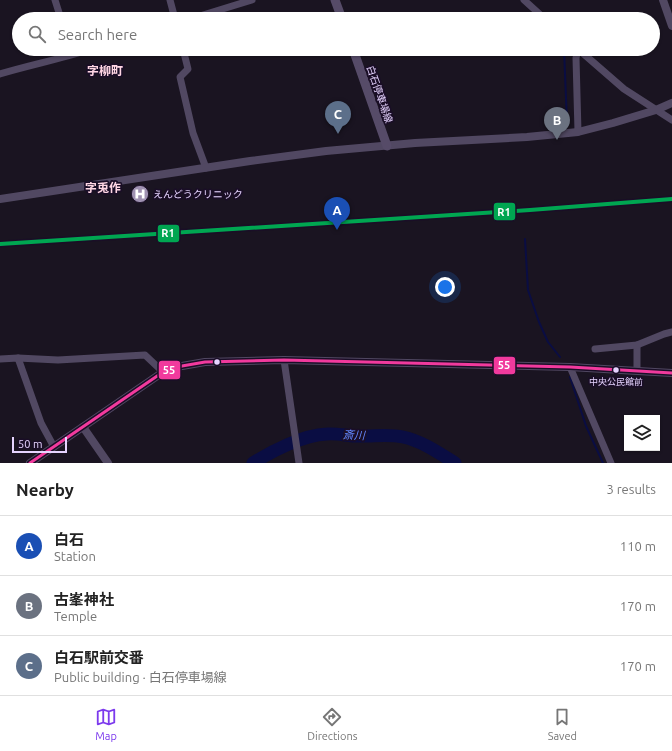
<!DOCTYPE html>
<meta charset="utf-8">
<style>
:root{--surface:#fff;--page:#f6f6f6;--text:#222;--muted:#767676;--line:#e0e0e0;--accent:#7c3aed}
body{margin:0;font-family:Ubuntu,"Noto Sans JP",sans-serif;background:var(--page);color:var(--text)}
.controls{position:absolute;right:12px;bottom:12px;display:grid;overflow:hidden;border-radius:0px;box-shadow:0 1px 3px #0004}
.controls button{width:36px;height:36px;display:grid;place-items:center;padding:0;border:0;border-bottom:1px solid var(--line);background:var(--surface);color:var(--text);font:20px sans-serif}
.scale{position:absolute;left:12px;bottom:10px;width:55px;box-sizing:border-box;padding-left:4px;border:2px solid #e6d4ff;border-top:0;font-size:11px;line-height:14px;white-space:nowrap;color:#e6d4ff;-webkit-text-stroke:3px #1a0e27;paint-order:stroke}
.you{position:absolute;left:445px;top:287px;width:14px;height:14px;margin:-10px;border:3px solid #fff;border-radius:50%;background:#1a73e8;box-shadow:0 0 0 6px #1a73e833}
.badge{display:grid;place-items:center;width:26px;height:26px;border-radius:50%;background:var(--accent);color:#fff;font-size:13px;font-weight:700}
.pin{position:absolute;translate:-50% -33px;filter:drop-shadow(0 1px 2px #0008)}
.pin::after{content:'';position:absolute;top:21px;width:14px;height:12px;background:inherit;clip-path:polygon(0 0,100% 0,50% 100%)}
.list{margin:0;padding:0;list-style:none}
h2{display:flex;justify-content:space-between;align-items:center;height:52px;margin:0;padding:0 16px;font-size:17px}
h2 small{font-size:13px;font-weight:400;color:var(--muted)}
.list li{display:grid;grid-template-columns:26px 1fr auto;gap:12px;align-items:center;box-sizing:border-box;height:60px;padding:0 16px;border-top:1px solid var(--line)}
.list b{display:block;font-size:15px;white-space:nowrap}
.list p{margin:0;font-size:13px;white-space:nowrap;color:var(--muted)}
.list em{font-size:13px;font-style:normal;color:var(--muted)}
.icon{flex:none;width:22px;height:22px;fill:none;stroke:currentColor;stroke-width:2;stroke-linecap:round;stroke-linejoin:round}
.map{position:relative;flex:none;width:672px;height:463px;overflow:hidden}
.search{position:absolute;background:var(--surface);box-shadow:0 1px 3px #0004;left:12px;right:12px;top:12px;height:44px;display:flex;align-items:center;gap:10px;box-sizing:border-box;padding:0 14px;border-radius:22px;color:var(--muted);font-size:15px}
.sheet{height:232px;background:var(--surface)}
nav{display:flex;justify-content:space-around;align-items:center;box-sizing:border-box;height:56px;border-top:1px solid var(--line);background:var(--surface);font-size:11px;color:var(--muted)}
nav a{display:grid;justify-items:center;gap:2px}
nav .on{color:var(--accent)}
.map>svg:first-child{display:block}
.lines{fill:none;stroke-linecap:round;stroke-linejoin:round}
.stream{stroke:#0a0d43;stroke-width:2}
.river{stroke:#0a0d43;stroke-width:13}
.minor{stroke:#514862;stroke-width:7}
.tertiary{stroke:#514862;stroke-width:8}
.secondary{stroke:#564b68;stroke-width:9}
.bus-1-casing{stroke:#1a0e27;stroke-width:6}
.bus-1{stroke:#f13a9d;stroke-width:3}
.rail-1-casing{stroke:#1a0e27;stroke-width:7}
.rail-1{stroke:#00a651;stroke-width:4}
.bus-dot{fill:#e6d4ff;stroke:#1a0e27;stroke-width:1.5}
.labels{text-anchor:middle;stroke-width:3.5;stroke-linejoin:round;paint-order:stroke}
.bus-label{font-size:9px;fill:#e6d4ff;stroke:#1a0e27}
.street-label{font-size:10px;fill:#e6d4ff;stroke:#1a0e27}
.poi-label{font-size:10px;fill:#e6d4ff;stroke:#1a0e27;text-anchor:start}
.water-label{font-size:11px;font-style:italic;fill:#6287ff;stroke:#1a0e27}
.quarter-label{font-size:12px;font-weight:bold;fill:#ffd6e4;stroke:#1a0e27}
.line-badge{stroke:#1a0e27;stroke-width:1.5}
.badge-label{font-size:11px;text-anchor:middle;font-weight:bold;fill:#fff}
</style>
<div class="map">
<svg width="672" height="463" viewBox="0 0 672 463">
<rect width="100%" height="100%" fill="#1a1421"/>
<g class="lines">
<g class="stream">
<polyline points="564,49 567,123"/>
<polyline points="525,239 528,290 539,322 548,342 560,357"/>
<polyline points="570,377 586,426 603,463"/>
</g>
<path class="river" d="M253,463C272,451 303,435 327,434C339,433 351,437 363,436C376,436 390,434 403,437C422,441 439,453 455,463"/>
<g class="minor">
<polyline points="55,0 61,19"/>
<polyline points="170,0 175,19"/>
<polyline points="524,0 545,19"/>
<polyline points="190,19 252,0"/>
<polyline points="183,49 188,69 180,77 193,133 206,168"/>
<polyline points="578,49 624,89 672,120"/>
<polyline points="578,49 576,58 578,132"/>
<path d="M0,74C30,65 61,59 91,49"/>
<polyline points="637,345 637,370"/>
<polyline points="595,349 637,345 664,334 672,332"/>
<polyline points="18,358 41,423 54,447"/>
<polyline points="0,359 18,358 58,360 145,355 163,372"/>
<polyline points="284,360 299,463"/>
<polyline points="570,367 611,463"/>
</g>
<g class="tertiary">
<polyline points="663,0 672,26"/>
<polyline points="0,199 250,161 326,151 415,143 527,137 578,132 613,123 656,110 672,103"/>
<polyline points="83,427 108,463"/>
<polyline points="30,463 163,372 182,366 205,362 284,360 570,367 672,373"/>
</g>
<g class="secondary">
<polyline points="335,0 342,19"/>
<polyline points="353,49 387,146"/>
</g>
<defs>
<polyline id="bus-1" points="30,463 163,372 182,366 205,362 284,360 570,367 672,373"/>
</defs>
<use href="#bus-1" class="bus-1-casing"/>
<use href="#bus-1" class="bus-1"/>
<defs>
<polyline id="rail-1" points="0,244 530,210 672,199"/>
</defs>
<use href="#rail-1" class="rail-1-casing"/>
<use href="#rail-1" class="rail-1"/>
</g>
<defs>
<symbol id="hospital-disc" viewBox="-11 -11 22 22"><circle r="9.5" fill="#9f91b1" stroke="#1a0e27"/><path d="M-5-5h3v3.5h4V-5h3V5h-3V1.5h-4V5h-3Z" fill="#fff"/></symbol>
</defs>
<g fill-rule="evenodd">
<use href="#hospital-disc" x="130" y="184" width="20" height="20"/>
</g>
<g class="bus-dot">
<circle cx="217" cy="362" r="3.5"/>
<circle cx="616" cy="370" r="3.5"/>
</g>
<g class="labels">
<g class="bus-label">
<text x="616" y="385">中央公民館前</text>
</g>
<g class="street-label">
<text transform="translate(380 94) rotate(71)" y="4">白石停車場線</text>
</g>
<g class="poi-label">
<text x="153" y="198">えんどうクリニック</text>
</g>
<g class="water-label">
<text transform="translate(354 435) rotate(2)" y="4">斎川</text>
</g>
<g class="quarter-label">
<text x="105" y="75">字柳町</text>
<text x="103" y="192">字兎作</text>
</g>
</g>
<g class="line-badge">
<rect x="493" y="202" width="23" height="19" rx="4" fill="#00a651"/>
<rect x="157" y="224" width="23" height="19" rx="4" fill="#00a651"/>
<rect x="493" y="356" width="23" height="19" rx="4" fill="#f13a9d"/>
<rect x="158" y="360" width="23" height="20" rx="4" fill="#f13a9d"/>
</g>
<g class="badge-label">
<text x="504" y="216">R1</text>
<text x="168" y="237">R1</text>
<text x="504" y="369">55</text>
<text x="169" y="374">55</text>
</g>
</svg>
<div class="controls">
<button><svg class="icon" aria-label="layers" viewBox="0 0 24 24"><path d="M12 4l9 5-9 5-9-5zM3 14l9 5 9-5"/></svg></button>
</div>
<div class="scale">50 m</div>
<div class="you"></div>
<div class="pin badge" style="left:337px;top:230px;background:#1a4fb4">A</div>
<div class="pin badge" style="left:557px;top:140px;background:#6b7280">B</div>
<div class="pin badge" style="left:338px;top:134px;background:#5c6f8a">C</div>
<div class="search"><svg class="icon" aria-label="search" viewBox="0 0 24 24"><circle cx="10" cy="10" r="6"/><path d="M15 15l6 6"/></svg>Search here</div>
</div>
<section class="sheet">
<h2>Nearby<small>3 results</small></h2>
<ul class="list">
<li><span class="badge" style="background:#1a4fb4">A</span><div><b>白石</b><p>Station</p></div><em>110 m</em></li>
<li><span class="badge" style="background:#6b7280">B</span><div><b>古峯神社</b><p>Temple</p></div><em>170 m</em></li>
<li><span class="badge" style="background:#5c6f8a">C</span><div><b>白石駅前交番</b><p>Public building · 白石停車場線</p></div><em>170 m</em></li>
</ul>
</section>
<nav>
<a class="on"><svg class="icon" aria-label="map" viewBox="0 0 24 24"><path d="M3 6l6-2 6 2 6-2v14l-6 2-6-2-6 2zM9 4v14M15 6v14"/></svg>Map</a>
<a><svg class="icon" aria-label="directions" viewBox="0 0 24 24"><path d="M12 3l9 9-9 9-9-9zM9 14v-3h6M13 9l2 2-2 2"/></svg>Directions</a>
<a><svg class="icon" aria-label="saved" viewBox="0 0 24 24"><path d="M7 4h10v16l-5-4-5 4z"/></svg>Saved</a>
</nav>
